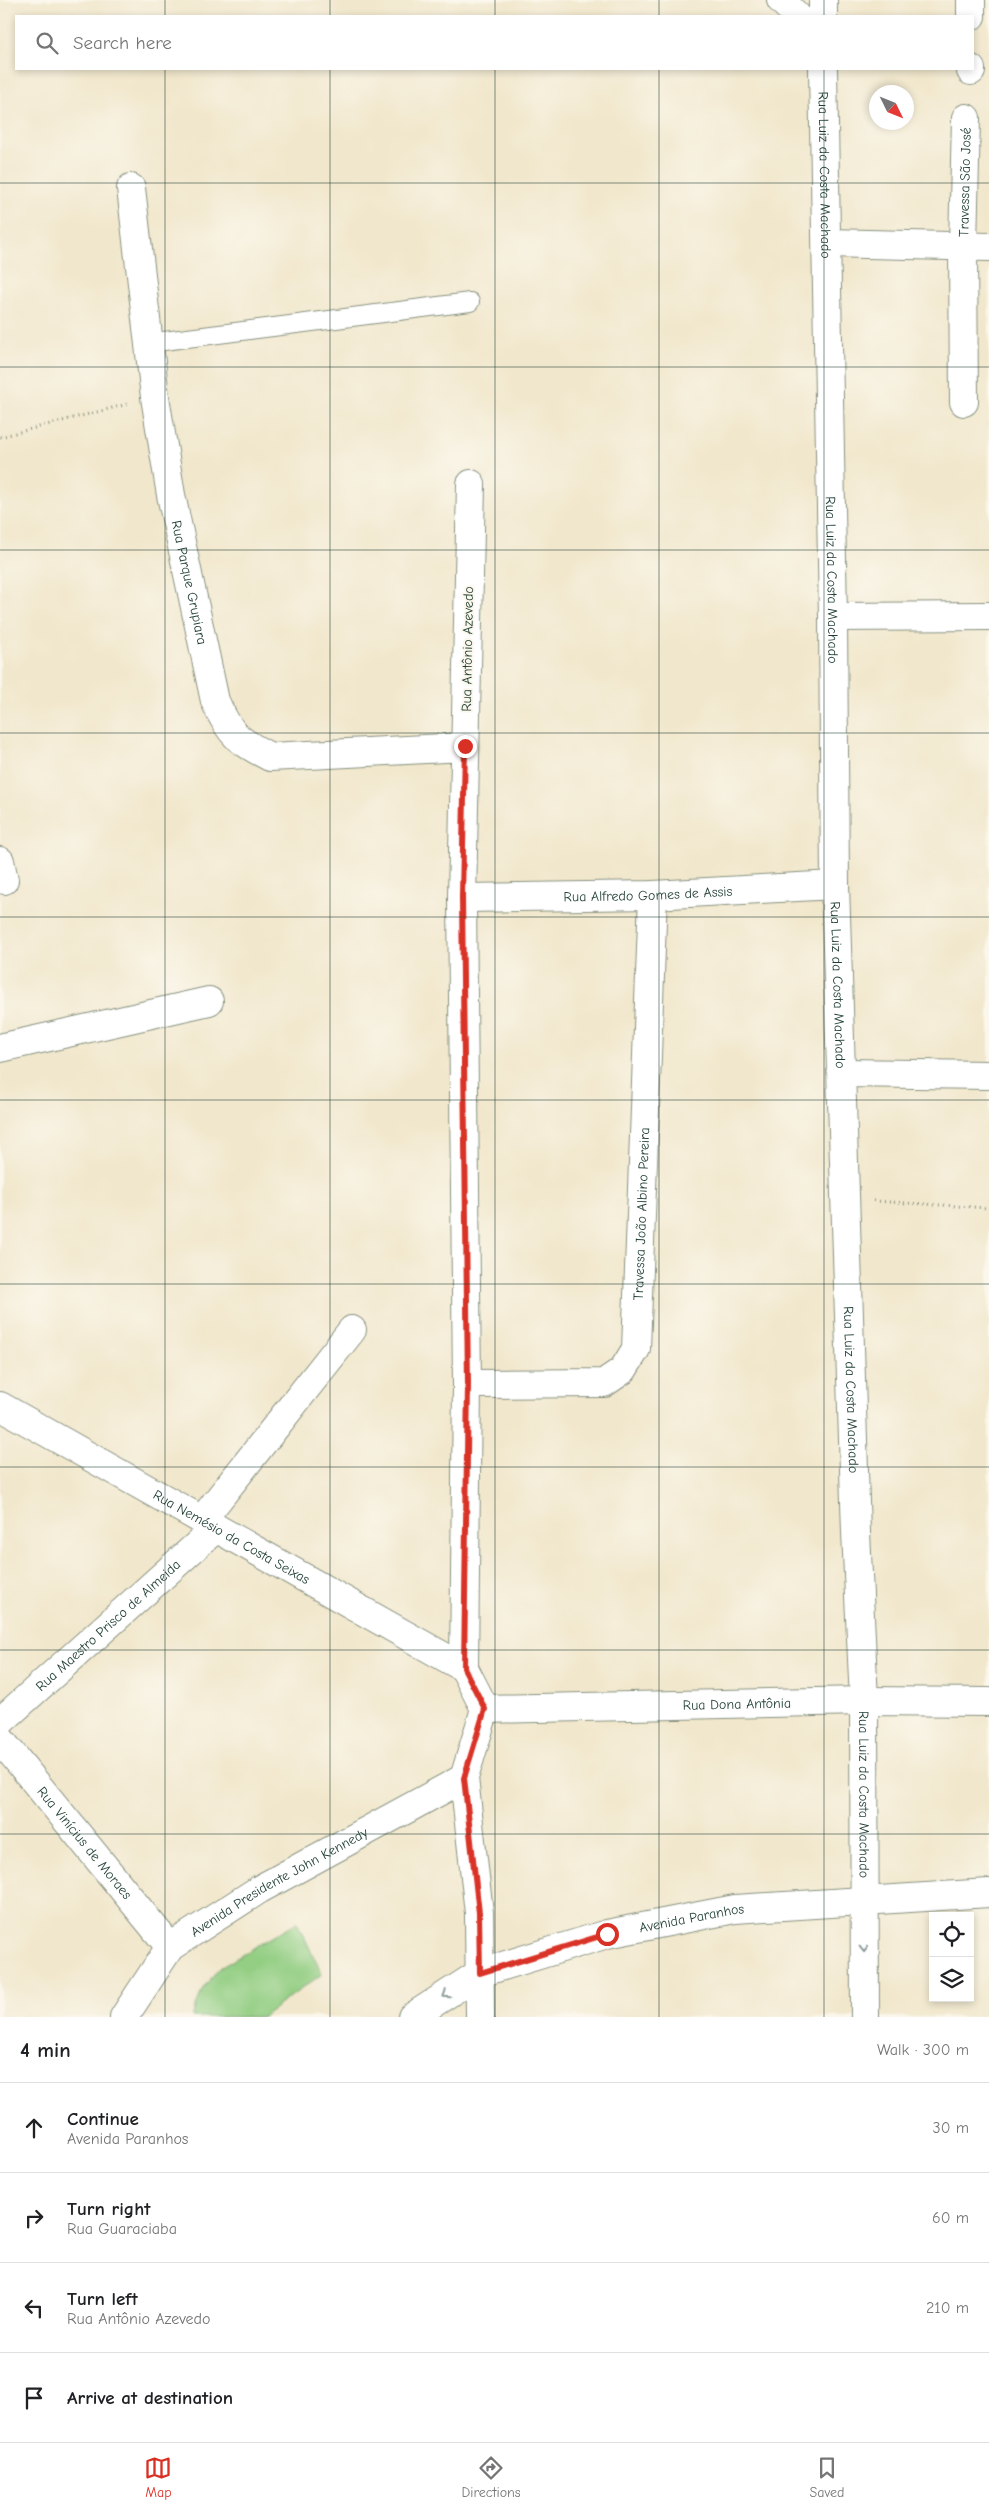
<!DOCTYPE html>
<meta charset="utf-8">
<style>
:root{--surface:#fff;--page:#f2f2f2;--text:#202124;--muted:#757577;--line:#e0e0e0;--accent:#d93025}
body{margin:0;font-family:"Comic Neue",sans-serif;background:var(--page);color:var(--text)}
.controls{position:absolute;right:15px;bottom:15px;display:grid;overflow:hidden;border-radius:0px;box-shadow:0 2px 8px #0003}
.controls button{width:45px;height:45px;display:grid;place-items:center;padding:0;border:0;border-bottom:1px solid var(--line);background:var(--surface);color:var(--text);font:25px sans-serif}
.compass{position:absolute;left:869px;top:85px;width:45px;height:45px;border-radius:50%;background:var(--surface);box-shadow:0 2px 8px #0003;rotate:133deg}
.stop{position:absolute;width:15px;height:15px;margin:-11px;border:4px solid #d93025;border-radius:50%;background:#fff}
.stop.end{background:#d93025;border-color:#fff;box-shadow:0 1px 5px #0008}
.list{margin:0;padding:0;list-style:none}
h2{display:flex;justify-content:space-between;align-items:center;height:65px;margin:0;padding:0 20px;font-size:21px}
h2 small{font-size:16px;font-weight:400;color:var(--muted)}
.list li{display:grid;grid-template-columns:32px 1fr auto;gap:15px;align-items:center;box-sizing:border-box;height:90px;padding:0 20px;border-top:1px solid var(--line)}
.list b{display:block;font-size:19px;white-space:nowrap}
.list p{margin:0;font-size:16px;white-space:nowrap;color:var(--muted)}
.list em{font-size:16px;font-style:normal;color:var(--muted)}
.icon{flex:none;width:28px;height:28px;fill:none;stroke:currentColor;stroke-width:2;stroke-linecap:round;stroke-linejoin:round}
.map{position:relative;flex:none;width:989px;height:2017px;overflow:hidden}
.search{position:absolute;background:var(--surface);box-shadow:0 2px 8px #0003;left:15px;right:15px;top:15px;height:55px;display:flex;align-items:center;gap:12px;box-sizing:border-box;padding:0 18px;border-radius:0px;color:var(--muted);font-size:19px}
.sheet{height:425px;background:var(--surface)}
nav{display:flex;justify-content:space-around;align-items:center;box-sizing:border-box;height:70px;border-top:1px solid var(--line);background:var(--surface);font-size:14px;color:var(--muted)}
nav a{display:grid;justify-items:center;gap:2px}
nav .on{color:var(--accent)}
.map>svg:first-child{display:block}
.green{fill:#93ce83;stroke:#59865c}
.lines{fill:none;stroke-linecap:round;stroke-linejoin:round}
.service-casing{stroke:#889280;stroke-width:20}
.minor-casing{stroke:#889280;stroke-width:30}
.tertiary-casing{stroke:#889280;stroke-width:30}
.path{stroke:#889280;stroke-width:3;stroke-dasharray:1 4;stroke-linecap:butt}
.service{stroke:#fff;stroke-width:18}
.minor{stroke:#fff;stroke-width:28}
.tertiary{stroke:#fff;stroke-width:28}
.oneway{stroke:#8f9e9a}
.route{stroke:#d93025;stroke-width:6}
.grid{fill:none;stroke:#1f3d34;stroke-width:1;stroke-opacity:0.55}
.labels{text-anchor:middle;stroke-width:4;stroke-linejoin:round;paint-order:stroke}
.street-label{font-size:14px;fill:#1f3d34;stroke:#fbf7ec}
</style>
<div class="map">
<svg width="989" height="2017" viewBox="0 0 989 2017">
<rect width="100%" height="100%" fill="#fbf7ec"/>
<filter id="ink" filterUnits="userSpaceOnUse"><feTurbulence type="fractalNoise" baseFrequency=".02" numOctaves="2"/><feDisplacementMap in="SourceGraphic" scale="10" xChannelSelector="R" yChannelSelector="G"/><feConvolveMatrix kernelMatrix="1 2 1 2 8 2 1 2 1" color-interpolation-filters="sRGB"/></filter>
<filter id="wash" filterUnits="userSpaceOnUse"><feTurbulence type="fractalNoise" baseFrequency=".0096" numOctaves="4" result="noise"/><feDisplacementMap in="SourceGraphic" scale="20" xChannelSelector="R" yChannelSelector="G"/><feGaussianBlur stdDeviation="1.12" result="paint"/><feColorMatrix in="noise" values="0 0 0 0 0 0 0 0 0 0 0 0 0 0 0 0 0 1.4 0 .05"/><feComposite in="paint" operator="in"/></filter>
<g filter="url(#wash)">
<rect width="100%" height="100%" fill="#f1e7cc"/>
<polygon class="green" points="297,1922 322,1974 262,2017 192,2017 203,1988 220,1968"/>
</g>
<g filter="url(#ink)">
<g class="lines">
<defs>
<polyline id="service" points="148,343 470,302"/>
<g id="minor">
<polyline points="781,0 797,16"/>
<polyline points="823,16 823,0"/>
<polyline points="971,16 971,0"/>
<path id="s1" d="M823,69L833,617L835,885L856,1532L864,1701L865,2017"/>
<polyline points="971,71 971,69"/>
<path id="s2" d="M131,188L155,397L171,495L215,701C230,735 238,741 270,757L465,747"/>
<polyline points="828,243 989,247"/>
<path id="s3" d="M964,402L963,246L966,118"/>
<polyline points="471,484 462,898 467,1384 464,1668 485,1709"/>
<polyline points="833,617 989,616"/>
<polyline points="0,861 4,880"/>
<path id="s4" d="M462,898L653,895L835,885"/>
<polyline points="0,1048 209,1001"/>
<polyline points="843,1073 989,1075"/>
<path id="s5" d="M467,1384L604,1383L623,1370L636,1349L653,895"/>
<path id="s6" d="M0,1406L464,1668"/>
<polyline points="202,1520 352,1330"/>
<path id="s7" d="M485,1709L864,1701L989,1702"/>
<path id="s8" d="M0,1722L216,1528"/>
<path id="s9" d="M0,1739L170,1947"/>
<path id="s10" d="M124,2017L170,1947L260,1889L464,1778"/>
<polyline points="480,2017 479,1913 464,1778 485,1709"/>
</g>
<g id="tertiary">
<path id="s11" d="M412,2017L480,1973L607,1934L735,1909L989,1893"/>
</g>
</defs>
<use href="#service" class="service-casing"/>
<use href="#minor" class="minor-casing"/>
<use href="#tertiary" class="tertiary-casing"/>
<g class="path">
<polyline points="0,437 128,404"/>
<polyline points="874,1201 989,1208"/>
</g>
<use href="#service" class="service"/>
<use href="#minor" class="minor"/>
<use href="#tertiary" class="tertiary"/>
</g>
<defs><path id="oneway-chevron" d="M-2-3.5L2.5 0L-2 3.5" fill="none" stroke-width="1.6" stroke-linecap="round" stroke-linejoin="round" transform="scale(1.25)"/></defs>
<g class="oneway">
<use href="#oneway-chevron" transform="translate(864 1949) rotate(89)"/>
<use href="#oneway-chevron" transform="translate(446 1995) rotate(147)"/>
</g>
</g>
<g class="lines" filter="url(#ink)">
<polyline class="route" points="465,746 462,898 468,1384 464,1668 485,1709 464,1778 479,1913 480,1973 607,1934"/>
</g>
<path class="grid" d="M165,0V16M330,0V16M495,0V16M659,0V16M824,0V16M165,69V2017M330,69V2017M495,69V2017M659,69V2017M824,69V2017M0,183H989M0,367H989M0,550H989M0,733H989M0,917H989M0,1100H989M0,1284H989M0,1467H989M0,1650H989M0,1834H989"/>
<g class="labels">
<g class="street-label">
<text dy="5" stroke="none"><textPath href="#s1" startOffset="106">Rua Luiz da Costa Machado</textPath></text>
<text dy="5" stroke="none"><textPath href="#s3" startOffset="220">Travessa São José</textPath></text>
<text dy="5" stroke="none"><textPath href="#s1" startOffset="511">Rua Luiz da Costa Machado</textPath></text>
<text dy="5" stroke="none"><textPath href="#s2" startOffset="399">Rua Parque Grupiara</textPath></text>
<text transform="translate(467 649) rotate(-89)" y="5">Rua Antônio Azevedo</text>
<text dy="5" stroke="none"><textPath href="#s4" startOffset="186">Rua Alfredo Gomes de Assis</textPath></text>
<text dy="5" stroke="none"><textPath href="#s1" startOffset="916">Rua Luiz da Costa Machado</textPath></text>
<text dy="5" stroke="none"><textPath href="#s5" startOffset="320">Travessa João Albino Pereira</textPath></text>
<text dy="5" stroke="none"><textPath href="#s1" startOffset="1321">Rua Luiz da Costa Machado</textPath></text>
<text dy="5" stroke="none"><textPath href="#s6" startOffset="266">Rua Nemésio da Costa Seixas</textPath></text>
<text dy="5" stroke="none"><textPath href="#s8" startOffset="145">Rua Maestro Prisco de Almeida</textPath></text>
<text dy="5" stroke="none"><textPath href="#s7" startOffset="252">Rua Dona Antônia</textPath></text>
<text dy="5" stroke="none"><textPath href="#s1" startOffset="1726">Rua Luiz da Costa Machado</textPath></text>
<text dy="5" stroke="none"><textPath href="#s9" startOffset="134">Rua Vinícius de Moraes</textPath></text>
<text dy="5" stroke="none"><textPath href="#s10" startOffset="211">Avenida Presidente John Kennedy</textPath></text>
<text dy="5" stroke="none"><textPath href="#s11" startOffset="300">Avenida Paranhos</textPath></text>
</g>
</g>
</svg>
<div class="controls">
<button><svg class="icon" aria-label="locate" viewBox="0 0 24 24"><circle cx="12" cy="12" r="6"/><path d="M12 2v4M12 18v4M2 12h4M18 12h4"/></svg></button>
<button><svg class="icon" aria-label="layers" viewBox="0 0 24 24"><path d="M12 4l9 5-9 5-9-5zM3 14l9 5 9-5"/></svg></button>
</div>
<svg class="compass" viewBox="-18 -18 36 36"><path d="M0-13l5 13h-10z" fill="#e53935"/><path d="M0 13l5-13h-10z" fill="#757577"/></svg>
<div class="stop" style="left:607px;top:1934px"></div>
<div class="stop end" style="left:465px;top:746px"></div>
<div class="search"><svg class="icon" aria-label="search" viewBox="0 0 24 24"><circle cx="10" cy="10" r="6"/><path d="M15 15l6 6"/></svg>Search here</div>
</div>
<section class="sheet">
<h2>4 min<small>Walk · 300 m</small></h2>
<ul class="list">
<li><svg class="icon" aria-label="ahead" viewBox="0 0 24 24"><path d="M12 20V5M6 11l6-6 6 6"/></svg><div><b>Continue</b><p>Avenida Paranhos</p></div><em>30 m</em></li>
<li><svg class="icon" aria-label="right" viewBox="0 0 24 24"><path d="M7 20v-9h11M14 6l5 5-5 5"/></svg><div><b>Turn right</b><p>Rua Guaraciaba</p></div><em>60 m</em></li>
<li><svg class="icon" aria-label="left" viewBox="0 0 24 24"><path d="M17 20v-9H6M10 6l-5 5 5 5"/></svg><div><b>Turn left</b><p>Rua Antônio Azevedo</p></div><em>210 m</em></li>
<li><svg class="icon" aria-label="arrive" viewBox="0 0 24 24"><path d="M6 21V4h12l-3 4 3 4H6"/></svg><div><b>Arrive at destination</b></div></li>
</ul>
</section>
<nav>
<a class="on"><svg class="icon" aria-label="map" viewBox="0 0 24 24"><path d="M3 6l6-2 6 2 6-2v14l-6 2-6-2-6 2zM9 4v14M15 6v14"/></svg>Map</a>
<a><svg class="icon" aria-label="directions" viewBox="0 0 24 24"><path d="M12 3l9 9-9 9-9-9zM9 14v-3h6M13 9l2 2-2 2"/></svg>Directions</a>
<a><svg class="icon" aria-label="saved" viewBox="0 0 24 24"><path d="M7 4h10v16l-5-4-5 4z"/></svg>Saved</a>
</nav>
